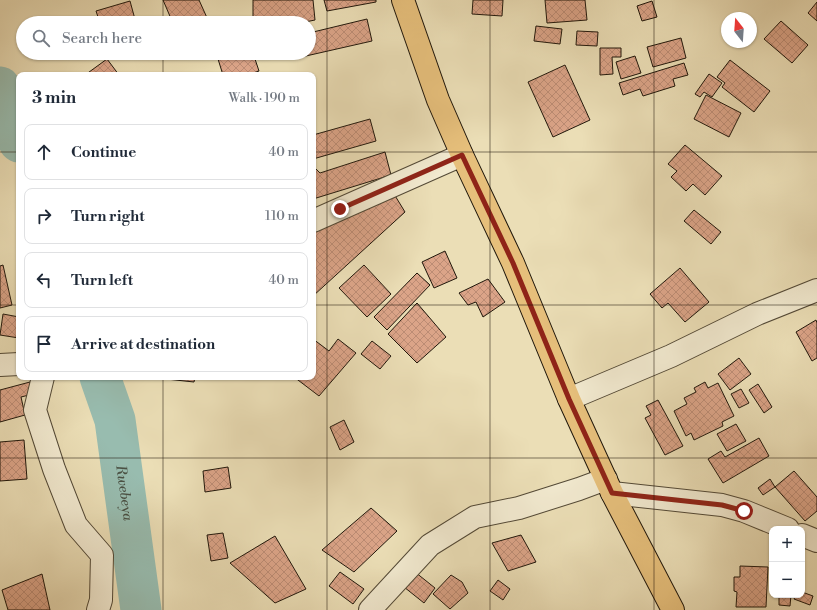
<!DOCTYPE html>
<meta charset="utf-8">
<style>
:root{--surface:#fff;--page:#f6f6f7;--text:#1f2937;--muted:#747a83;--line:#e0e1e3}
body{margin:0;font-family:"Libre Bodoni",serif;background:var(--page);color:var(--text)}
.controls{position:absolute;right:12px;bottom:12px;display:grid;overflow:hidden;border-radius:8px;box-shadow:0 1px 3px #0004}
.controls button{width:36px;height:36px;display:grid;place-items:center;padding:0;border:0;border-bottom:1px solid var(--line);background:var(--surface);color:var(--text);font:20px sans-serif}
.compass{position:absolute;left:721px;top:12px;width:36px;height:36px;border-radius:50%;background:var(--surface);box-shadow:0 1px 3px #0004;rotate:343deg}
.stop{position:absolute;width:12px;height:12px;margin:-9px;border:3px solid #8f2418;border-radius:50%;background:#fff}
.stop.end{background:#8f2418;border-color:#fff;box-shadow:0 1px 4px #0008}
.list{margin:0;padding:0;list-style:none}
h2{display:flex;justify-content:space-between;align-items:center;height:52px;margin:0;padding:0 16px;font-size:17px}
h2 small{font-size:13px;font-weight:400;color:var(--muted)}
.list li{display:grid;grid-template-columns:26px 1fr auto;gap:12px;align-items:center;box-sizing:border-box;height:56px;margin:0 8px 8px;padding:0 8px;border:1px solid var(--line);border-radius:8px}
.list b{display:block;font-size:15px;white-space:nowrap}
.list em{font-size:13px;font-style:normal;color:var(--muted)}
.icon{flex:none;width:22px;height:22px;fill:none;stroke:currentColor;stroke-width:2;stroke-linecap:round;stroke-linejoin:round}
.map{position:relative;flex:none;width:817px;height:610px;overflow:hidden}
.search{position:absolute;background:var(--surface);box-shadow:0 1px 3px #0004;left:16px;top:16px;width:300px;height:44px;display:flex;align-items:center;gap:10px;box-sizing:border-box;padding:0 14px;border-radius:22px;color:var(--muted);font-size:15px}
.panel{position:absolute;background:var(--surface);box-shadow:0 1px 3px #0004;left:16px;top:72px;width:300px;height:308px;border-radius:8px}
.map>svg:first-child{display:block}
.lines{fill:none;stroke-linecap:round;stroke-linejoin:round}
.river{stroke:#98bcaf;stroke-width:41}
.building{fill:url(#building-cross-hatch);stroke:#20170b}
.minor-casing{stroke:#534936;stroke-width:24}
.primary-casing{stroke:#20170b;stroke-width:24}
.minor{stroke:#f2ead0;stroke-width:22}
.primary{stroke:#e6bf7b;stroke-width:22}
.route{stroke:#8f2418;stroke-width:5}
.grid{fill:none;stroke:#20170b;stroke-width:1;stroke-opacity:0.55}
.labels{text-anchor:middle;stroke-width:4;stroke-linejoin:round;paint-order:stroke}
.water-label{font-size:14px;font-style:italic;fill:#4a5144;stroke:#f2ead0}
</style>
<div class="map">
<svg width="817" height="610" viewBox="0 0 817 610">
<defs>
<pattern id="building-cross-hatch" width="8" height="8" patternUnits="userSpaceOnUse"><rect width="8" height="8" fill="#dba488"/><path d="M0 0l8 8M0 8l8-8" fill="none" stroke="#bc8c74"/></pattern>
</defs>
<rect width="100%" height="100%" fill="#ebdeb6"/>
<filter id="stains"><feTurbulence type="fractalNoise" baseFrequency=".005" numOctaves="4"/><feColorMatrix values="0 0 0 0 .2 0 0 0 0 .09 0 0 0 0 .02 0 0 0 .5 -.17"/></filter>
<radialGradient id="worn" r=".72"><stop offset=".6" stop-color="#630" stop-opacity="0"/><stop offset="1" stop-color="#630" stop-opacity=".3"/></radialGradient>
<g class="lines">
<g class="river">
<polyline points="0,87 19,142"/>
<path id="s1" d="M100,377L115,420L141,610"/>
</g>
</g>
<g class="building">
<polygon points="163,0 199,0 208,20 201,23 168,23 172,21"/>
<polygon points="253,0 313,0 315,20 300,23 253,23"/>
<polygon points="324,0 376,0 376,2 327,11"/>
<polygon points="473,0 503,0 502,16 472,14"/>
<polygon points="545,0 585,0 587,20 547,23"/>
<polygon points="130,1 136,23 100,23 96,11"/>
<polygon points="652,1 657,17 642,21 637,6"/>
<polygon points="817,2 817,21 808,13"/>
<polygon points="367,19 372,41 297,58 296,53 309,53 309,33"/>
<polygon points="781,21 808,45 792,63 764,39"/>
<polygon points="536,26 562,29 560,44 534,41"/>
<polygon points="577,31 598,32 597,46 576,45"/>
<polygon points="681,38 686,58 653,67 647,47"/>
<polygon points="600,48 621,48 621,57 612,57 613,74 600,75"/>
<polygon points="237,53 253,53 259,71 248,75 223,75 218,59"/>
<polygon points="635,56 641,73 621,79 616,62"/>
<polygon points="107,59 119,75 85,75"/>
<polygon points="730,60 770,91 754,112 722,87 725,83 717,77"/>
<polygon points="684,63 688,75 673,79 675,86 643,96 640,89 623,95 619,83"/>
<polygon points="565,65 590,120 553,137 528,82"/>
<polygon points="709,74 722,83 712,97 704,92 700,97 695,94"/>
<polygon points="706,95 741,113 729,137 694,119"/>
<polygon points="370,119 376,141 313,159 313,135"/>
<polygon points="685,145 722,176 705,195 693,184 686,191 671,177 677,171 668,164"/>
<polygon points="385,152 391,175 313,199 313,170 316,169 320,173"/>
<polygon points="394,194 405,212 313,296 313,227"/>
<polygon points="694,210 721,232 711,244 684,221"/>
<polygon points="445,251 457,278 434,288 422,262"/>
<polygon points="3,265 12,305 0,308 0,266"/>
<polygon points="364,265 391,294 367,317 339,288"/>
<polygon points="680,268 709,302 685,322 668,303 662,308 650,294"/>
<polygon points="417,273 430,285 387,330 374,317"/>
<polygon points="488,279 505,302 483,317 476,302 468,305 459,293"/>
<polygon points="417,303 446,337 417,363 388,334"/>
<polygon points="3,314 19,317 19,338 0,335"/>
<polygon points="816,320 817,323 817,358 812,361 796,332"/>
<polygon points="313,339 329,351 338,339 356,353 319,396 294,377 313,377"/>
<polygon points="372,341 391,356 380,369 361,354"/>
<polygon points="739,358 751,374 730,390 718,374"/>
<polygon points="157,377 195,377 194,382 157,378"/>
<polygon points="30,382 33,394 21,397 25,415 0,422 0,390"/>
<polygon points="705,382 708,388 718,383 734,416 722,422 723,426 694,440 691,433 686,436 674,411 687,404 684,398 696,392 694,388"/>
<polygon points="758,384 772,407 764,413 749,390"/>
<polygon points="741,389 749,403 739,408 731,394"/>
<polygon points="658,400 683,446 665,455 645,418 651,415 646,406"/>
<polygon points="344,420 354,442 340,450 330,427"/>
<polygon points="736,424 746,441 727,451 717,434"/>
<polygon points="759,438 769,456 723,483 708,459 721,451 725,457"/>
<polygon points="24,440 27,479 0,481 0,442"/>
<polygon points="228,467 231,488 205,492 203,471"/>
<polygon points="794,471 817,497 817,511 805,521 775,487"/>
<polygon points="770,479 775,487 763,495 758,488"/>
<polygon points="371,508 397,531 354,572 322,550"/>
<polygon points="223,533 228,558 211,561 207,535"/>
<polygon points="521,535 536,562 508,571 492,543"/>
<polygon points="275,536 306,589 275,603 230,563"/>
<polygon points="740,566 768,567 766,607 736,607 737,592 734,591 734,577 740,577"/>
<polygon points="340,572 364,589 353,604 329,586"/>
<polygon points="415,572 435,588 424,603 404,587"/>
<polygon points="42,574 50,610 8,610 2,590"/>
<polygon points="451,575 462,582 468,593 450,609 433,594"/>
<polygon points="498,580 510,589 503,600 490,591"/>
<polygon points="802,592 813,596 810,605 794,599 796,595 802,595"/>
<polygon points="779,595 791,595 790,606 779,605"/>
</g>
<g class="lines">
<defs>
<g id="minor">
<polyline points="313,221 462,155"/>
<polyline points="0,365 19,364"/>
<polyline points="43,377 35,410 54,469 76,525 102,555 101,600 98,610"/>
<polyline points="569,399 671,356 757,314 817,290"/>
<polyline points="612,493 722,505 744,511 788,529"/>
<polyline points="802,535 817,541"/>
<polyline points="370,610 430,545 475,517 519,508 579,489 606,479"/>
</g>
<polyline id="primary" points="403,0 438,100 462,155 513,263 569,399 612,493 673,610"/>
</defs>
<use href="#minor" class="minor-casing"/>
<use href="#primary" class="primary-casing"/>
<use href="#minor" class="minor"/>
<use href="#primary" class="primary"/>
</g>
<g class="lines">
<polyline class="route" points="340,209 462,155 513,263 569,399 612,493 722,505 744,511"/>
</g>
<path class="grid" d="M163,0V23M327,0V610M490,0V610M654,0V610M163,53V75M0,152H19M313,152H817M0,305H19M313,305H817M163,377V610M0,458H817"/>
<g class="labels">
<g class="water-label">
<text dy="5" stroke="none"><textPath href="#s1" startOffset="119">Rwebeya</textPath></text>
</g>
</g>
<rect width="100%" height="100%" filter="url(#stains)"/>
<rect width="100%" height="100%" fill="url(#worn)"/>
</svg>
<div class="controls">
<button>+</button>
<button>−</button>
</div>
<svg class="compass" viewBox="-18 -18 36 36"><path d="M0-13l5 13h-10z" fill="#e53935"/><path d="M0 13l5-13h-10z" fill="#747a83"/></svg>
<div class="stop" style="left:744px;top:511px"></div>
<div class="stop end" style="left:340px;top:209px"></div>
<div class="search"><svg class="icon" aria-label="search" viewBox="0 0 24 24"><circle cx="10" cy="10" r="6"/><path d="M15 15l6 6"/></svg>Search here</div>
<section class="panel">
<h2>3 min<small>Walk · 190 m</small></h2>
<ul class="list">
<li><svg class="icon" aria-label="ahead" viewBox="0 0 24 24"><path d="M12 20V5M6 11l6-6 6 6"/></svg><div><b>Continue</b></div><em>40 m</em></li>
<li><svg class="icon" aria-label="right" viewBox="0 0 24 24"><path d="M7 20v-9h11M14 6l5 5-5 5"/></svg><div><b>Turn right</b></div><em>110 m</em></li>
<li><svg class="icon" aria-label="left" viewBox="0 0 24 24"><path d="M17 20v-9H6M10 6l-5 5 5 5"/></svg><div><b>Turn left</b></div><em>40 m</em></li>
<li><svg class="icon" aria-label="arrive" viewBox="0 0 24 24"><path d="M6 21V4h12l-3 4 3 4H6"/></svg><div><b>Arrive at destination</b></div></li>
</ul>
</section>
</div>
